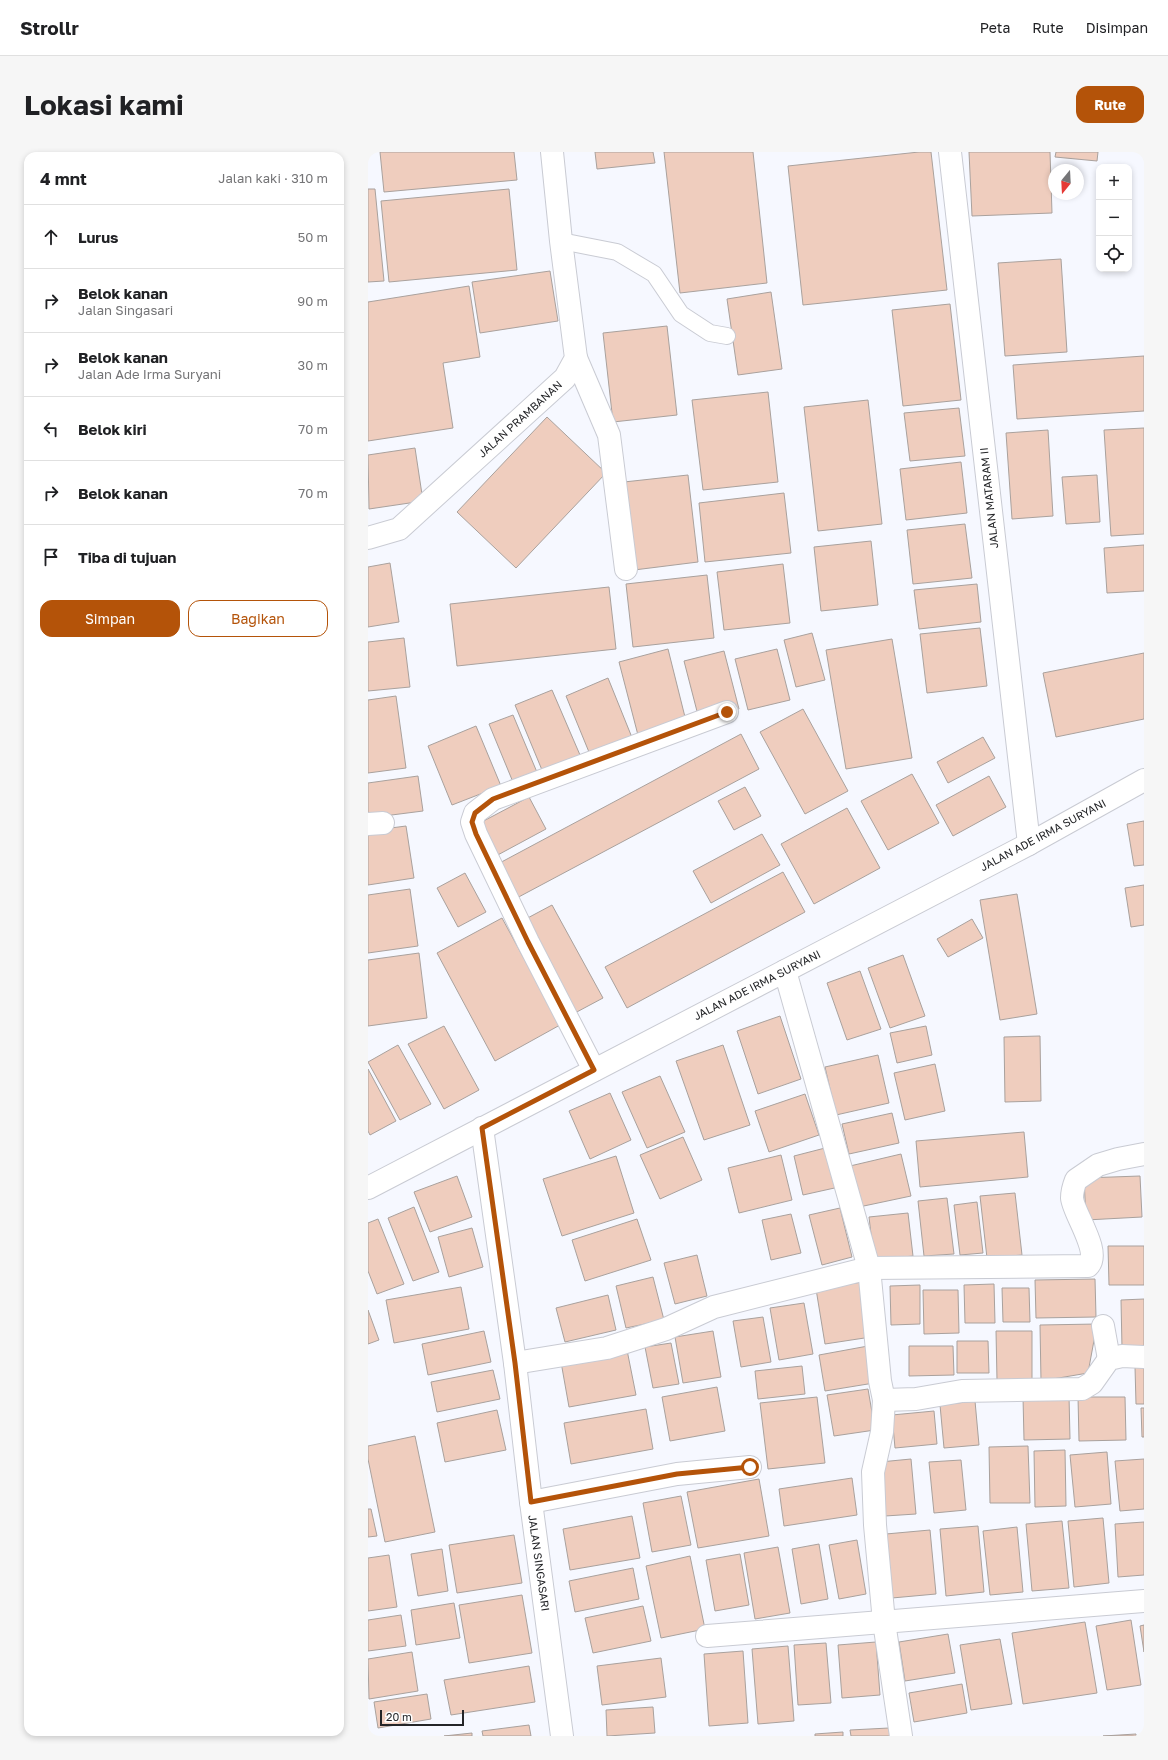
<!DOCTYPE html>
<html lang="id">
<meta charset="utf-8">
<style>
:root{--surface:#fff;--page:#f6f6f6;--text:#202124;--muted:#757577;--line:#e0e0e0;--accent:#b45309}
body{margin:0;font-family:"Golos Text",sans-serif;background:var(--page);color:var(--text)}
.controls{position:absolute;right:12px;top:12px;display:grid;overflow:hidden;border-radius:8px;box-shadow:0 2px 6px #0003}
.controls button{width:36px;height:36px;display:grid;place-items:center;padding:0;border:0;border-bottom:1px solid var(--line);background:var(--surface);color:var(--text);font:20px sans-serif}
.compass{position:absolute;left:680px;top:12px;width:36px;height:36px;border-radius:50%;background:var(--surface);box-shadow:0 2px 6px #0003;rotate:198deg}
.scale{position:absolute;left:12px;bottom:10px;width:84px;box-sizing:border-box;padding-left:4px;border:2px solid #242528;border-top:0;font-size:11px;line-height:14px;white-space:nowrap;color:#242528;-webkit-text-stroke:3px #fff;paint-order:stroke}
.stop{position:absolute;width:12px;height:12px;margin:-9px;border:3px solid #b45309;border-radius:50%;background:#fff}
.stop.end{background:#b45309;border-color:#fff;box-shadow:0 1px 4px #0008}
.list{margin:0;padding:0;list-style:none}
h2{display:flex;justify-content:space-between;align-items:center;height:52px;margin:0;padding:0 16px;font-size:17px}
h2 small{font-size:13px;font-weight:400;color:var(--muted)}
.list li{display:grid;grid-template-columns:26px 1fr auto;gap:12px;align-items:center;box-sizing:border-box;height:64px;padding:0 16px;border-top:1px solid var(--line)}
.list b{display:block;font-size:15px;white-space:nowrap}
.list p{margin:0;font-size:13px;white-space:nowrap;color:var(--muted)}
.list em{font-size:13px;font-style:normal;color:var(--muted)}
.actions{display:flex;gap:8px;padding:12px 16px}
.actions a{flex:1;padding:9px 0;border:1px solid var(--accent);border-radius:12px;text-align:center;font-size:14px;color:var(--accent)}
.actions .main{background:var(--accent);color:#fff}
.icon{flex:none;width:22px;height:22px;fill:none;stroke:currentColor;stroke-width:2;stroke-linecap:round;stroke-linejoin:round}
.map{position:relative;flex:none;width:776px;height:1584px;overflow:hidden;border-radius:12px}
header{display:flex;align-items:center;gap:24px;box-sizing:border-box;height:56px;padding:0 20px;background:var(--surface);border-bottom:1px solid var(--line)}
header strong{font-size:19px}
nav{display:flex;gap:22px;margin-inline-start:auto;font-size:14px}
.intro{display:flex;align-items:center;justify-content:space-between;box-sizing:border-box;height:96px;padding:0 24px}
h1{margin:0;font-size:28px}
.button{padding:10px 18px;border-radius:12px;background:var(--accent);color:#fff;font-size:14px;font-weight:700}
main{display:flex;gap:24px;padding:0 24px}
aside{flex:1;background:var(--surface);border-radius:12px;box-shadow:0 2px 6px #0003}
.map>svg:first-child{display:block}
.building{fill:#efcdbe;stroke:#a9a19d}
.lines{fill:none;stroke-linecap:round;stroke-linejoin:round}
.service-casing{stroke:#c9cbd3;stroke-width:18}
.minor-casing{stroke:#c9cbd3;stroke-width:24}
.secondary-casing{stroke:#c9cbd3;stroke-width:24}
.service{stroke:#fff;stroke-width:16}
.minor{stroke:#fff;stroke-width:22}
.secondary{stroke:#fff;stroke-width:22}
.route{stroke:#b45309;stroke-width:5}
.labels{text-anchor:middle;stroke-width:4;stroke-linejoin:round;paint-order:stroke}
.street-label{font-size:11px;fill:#242528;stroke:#fff}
</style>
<header>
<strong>Strollr</strong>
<nav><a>Peta</a><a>Rute</a><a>Disimpan</a></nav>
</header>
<div class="intro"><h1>Lokasi kami</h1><a class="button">Rute</a></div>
<main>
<aside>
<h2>4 mnt<small>Jalan kaki · 310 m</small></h2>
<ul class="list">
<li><svg class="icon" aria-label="ahead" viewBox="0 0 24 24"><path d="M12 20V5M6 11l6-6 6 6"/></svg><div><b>Lurus</b></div><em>50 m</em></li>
<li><svg class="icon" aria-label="right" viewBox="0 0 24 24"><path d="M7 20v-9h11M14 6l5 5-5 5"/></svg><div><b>Belok kanan</b><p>Jalan Singasari</p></div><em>90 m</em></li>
<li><svg class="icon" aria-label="right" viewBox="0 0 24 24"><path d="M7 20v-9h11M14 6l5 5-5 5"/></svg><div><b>Belok kanan</b><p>Jalan Ade Irma Suryani</p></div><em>30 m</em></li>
<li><svg class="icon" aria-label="left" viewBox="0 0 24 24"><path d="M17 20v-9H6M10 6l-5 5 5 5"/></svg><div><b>Belok kiri</b></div><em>70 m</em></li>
<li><svg class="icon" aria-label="right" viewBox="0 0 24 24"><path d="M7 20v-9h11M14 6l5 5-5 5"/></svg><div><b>Belok kanan</b></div><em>70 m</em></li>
<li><svg class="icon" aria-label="arrive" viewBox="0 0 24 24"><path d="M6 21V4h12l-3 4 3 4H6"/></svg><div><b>Tiba di tujuan</b></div></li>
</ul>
<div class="actions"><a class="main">Simpan</a><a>Bagikan</a></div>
</aside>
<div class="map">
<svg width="776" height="1584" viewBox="0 0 776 1584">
<rect width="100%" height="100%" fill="#f6f8ff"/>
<g class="building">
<polygon points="12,0 146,0 149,28 16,40"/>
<polygon points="227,0 285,0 287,11 229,17"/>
<polygon points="296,0 385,0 399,131 312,141"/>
<polygon points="551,0 563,0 579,138 435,153 420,14"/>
<polygon points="601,0 682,0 684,61 604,64"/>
<polygon points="688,0 730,0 729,9 687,5"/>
<polygon points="0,37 7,37 16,129 0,130"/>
<polygon points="141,37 149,118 21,130 13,49"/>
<polygon points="693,107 699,200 637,204 630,111"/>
<polygon points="182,119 190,169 112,181 104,130"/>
<polygon points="101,134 112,205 75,211 85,276 0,289 0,150"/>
<polygon points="403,140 414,217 370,223 359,147"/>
<polygon points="582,152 593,248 535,254 524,158"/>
<polygon points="299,174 309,263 245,270 235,181"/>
<polygon points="776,204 776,259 649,267 645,213"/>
<polygon points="400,240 410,330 335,338 324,248"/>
<polygon points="500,248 514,372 450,379 436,255"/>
<polygon points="591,256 597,304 542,309 536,261"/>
<polygon points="179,265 238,321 148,416 89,360"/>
<polygon points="776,276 776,382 743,384 736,278"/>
<polygon points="680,278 685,364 644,367 638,281"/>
<polygon points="47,296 55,349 1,357 0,303"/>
<polygon points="593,310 599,361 538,368 532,317"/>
<polygon points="320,323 330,410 266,418 256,330"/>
<polygon points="729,323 732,370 698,372 694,325"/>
<polygon points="416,341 423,401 337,410 331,351"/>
<polygon points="597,372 604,426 545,432 539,378"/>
<polygon points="503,389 510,453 453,459 446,395"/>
<polygon points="776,393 776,439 739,441 736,396"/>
<polygon points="22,411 31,470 0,475 0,415"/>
<polygon points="415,412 422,471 356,478 349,420"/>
<polygon points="339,423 346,486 265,495 258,432"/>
<polygon points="609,432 613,470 551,477 546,438"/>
<polygon points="241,435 248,497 89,514 82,452"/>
<polygon points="612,476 619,534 559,541 552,482"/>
<polygon points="444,481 457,528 428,535 416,488"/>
<polygon points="36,486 42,535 0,539 0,490"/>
<polygon points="524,487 544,606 478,617 458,498"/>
<polygon points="300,497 318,569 271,587 251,510"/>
<polygon points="409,497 422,548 380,558 367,507"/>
<polygon points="356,499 371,557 331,567 316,509"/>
<polygon points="776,501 776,567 688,585 675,521"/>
<polygon points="240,526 265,588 223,605 198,544"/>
<polygon points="184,538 212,603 174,618 147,553"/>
<polygon points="28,544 38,616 0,621 0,548"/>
<polygon points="435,557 480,639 437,662 392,580"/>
<polygon points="145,563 171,625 147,635 121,572"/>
<polygon points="108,574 133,634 84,653 60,594"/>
<polygon points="373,582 391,617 145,748 126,714"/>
<polygon points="615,585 627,606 580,631 569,610"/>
<polygon points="544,622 571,671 520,698 493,649"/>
<polygon points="50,624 55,659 0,666 0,631"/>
<polygon points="621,624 638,655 585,684 568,653"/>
<polygon points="377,635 393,664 366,678 350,649"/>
<polygon points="161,645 178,677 126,705 108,673"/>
<polygon points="479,656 512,716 446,752 413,692"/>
<polygon points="776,669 776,713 766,714 759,672"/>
<polygon points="38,674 46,726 0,733 0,679"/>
<polygon points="394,682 412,713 343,751 325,719"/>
<polygon points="415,720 437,760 259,856 237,815"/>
<polygon points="97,721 118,760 90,775 69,736"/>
<polygon points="776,733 776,773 763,775 757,736"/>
<polygon points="42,737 50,794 0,801 0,743"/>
<polygon points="649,742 669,862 632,868 612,748"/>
<polygon points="184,753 235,846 205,862 154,769"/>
<polygon points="134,766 192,873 127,909 69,801"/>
<polygon points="604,767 615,786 580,805 569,787"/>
<polygon points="51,801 59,866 0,874 0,808"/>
<polygon points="535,803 557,864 522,876 500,816"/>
<polygon points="492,819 513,877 479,888 459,831"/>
<polygon points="412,864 433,927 390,942 369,879"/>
<polygon points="76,874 111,938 76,957 40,892"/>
<polygon points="558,874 564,903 529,911 522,881"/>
<polygon points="672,884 673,949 637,950 636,885"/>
<polygon points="30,893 63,952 32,968 0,910"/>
<polygon points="355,893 382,973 336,988 308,909"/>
<polygon points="510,903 521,951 468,963 457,915"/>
<polygon points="567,912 577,959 537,968 526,921"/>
<polygon points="0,917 28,969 2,983 0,979"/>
<polygon points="292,924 317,980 279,996 254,940"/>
<polygon points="242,941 263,988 222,1007 201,959"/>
<polygon points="437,942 451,983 401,1000 387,959"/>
<polygon points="524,961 531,991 481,1002 474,972"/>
<polygon points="656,980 660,1025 552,1035 548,989"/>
<polygon points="315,985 334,1028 292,1047 272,1003"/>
<polygon points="461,995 471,1035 435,1043 426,1004"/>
<polygon points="533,1002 543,1044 491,1055 482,1014"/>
<polygon points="413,1003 424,1048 371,1061 360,1016"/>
<polygon points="248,1004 266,1061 194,1084 175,1027"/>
<polygon points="89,1024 104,1065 62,1080 46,1040"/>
<polygon points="772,1024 774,1065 718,1068 716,1026"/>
<polygon points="647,1041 654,1103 619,1106 612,1044"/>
<polygon points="579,1046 586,1102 556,1104 550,1049"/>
<polygon points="609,1050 615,1101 592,1103 586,1053"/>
<polygon points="46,1055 71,1120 45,1129 20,1066"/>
<polygon points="472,1056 484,1105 454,1113 441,1063"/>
<polygon points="540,1061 545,1104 506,1108 501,1065"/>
<polygon points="423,1062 433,1101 403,1108 394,1068"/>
<polygon points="10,1067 36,1132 9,1142 0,1119 0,1071"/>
<polygon points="269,1067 283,1108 217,1129 204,1088"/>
<polygon points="104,1076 115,1115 81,1125 70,1085"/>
<polygon points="740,1094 776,1094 776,1133 741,1133"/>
<polygon points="329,1103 339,1144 307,1152 296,1111"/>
<polygon points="285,1125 296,1168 258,1176 248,1134"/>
<polygon points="727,1127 728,1165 668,1166 667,1128"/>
<polygon points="494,1130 503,1185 457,1192 448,1137"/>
<polygon points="626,1132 627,1171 597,1171 596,1133"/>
<polygon points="552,1133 552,1172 523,1173 522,1134"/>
<polygon points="93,1135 101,1177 26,1191 18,1148"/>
<polygon points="634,1136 661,1136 662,1170 635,1170"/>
<polygon points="555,1138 590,1138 591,1181 556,1182"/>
<polygon points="240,1143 248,1178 197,1190 188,1156"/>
<polygon points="776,1147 776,1196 754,1196 753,1148"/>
<polygon points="436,1151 445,1202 411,1208 402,1156"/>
<polygon points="0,1158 11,1188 0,1192"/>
<polygon points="395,1165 403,1210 373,1215 365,1169"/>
<polygon points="729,1172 720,1221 673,1229 672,1173"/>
<polygon points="116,1179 123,1210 60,1223 54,1192"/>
<polygon points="345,1179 353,1225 315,1231 307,1185"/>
<polygon points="628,1179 664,1179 664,1228 629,1228"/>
<polygon points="589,1189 620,1189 621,1221 589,1221"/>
<polygon points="303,1191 311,1232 285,1236 277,1195"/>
<polygon points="500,1194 506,1231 457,1239 451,1203"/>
<polygon points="541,1194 585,1194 586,1223 541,1224"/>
<polygon points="259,1198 268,1243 201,1255 193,1210"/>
<polygon points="434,1214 437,1242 390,1247 387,1219"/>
<polygon points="776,1214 776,1252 768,1252 767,1215"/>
<polygon points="125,1218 132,1247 69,1260 63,1230"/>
<polygon points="349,1235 357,1279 302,1289 294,1245"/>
<polygon points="500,1237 507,1278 466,1284 459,1243"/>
<polygon points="701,1244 702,1287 656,1288 655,1245"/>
<polygon points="449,1245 457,1311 400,1317 392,1251"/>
<polygon points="710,1245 757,1245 758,1288 711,1289"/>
<polygon points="607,1249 611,1293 576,1296 572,1253"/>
<polygon points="773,1256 776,1256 776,1285 774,1285"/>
<polygon points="278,1257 285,1297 203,1312 196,1271"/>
<polygon points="129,1258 138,1298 77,1310 69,1271"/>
<polygon points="566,1259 569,1292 527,1296 524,1263"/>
<polygon points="47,1284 67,1380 17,1390 0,1307 0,1294"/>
<polygon points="660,1294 662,1351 622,1351 621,1295"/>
<polygon points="697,1298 698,1354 667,1355 666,1299"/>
<polygon points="739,1300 743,1352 707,1355 702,1303"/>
<polygon points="543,1307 548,1362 517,1364 512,1310"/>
<polygon points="776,1307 776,1357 752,1359 747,1309"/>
<polygon points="593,1308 598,1358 566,1361 561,1310"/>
<polygon points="484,1326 489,1363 416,1374 411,1337"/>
<polygon points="391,1327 401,1384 330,1396 319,1340"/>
<polygon points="313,1344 323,1393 284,1400 275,1351"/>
<polygon points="0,1357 3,1357 9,1384 0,1385"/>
<polygon points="264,1364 272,1406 202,1418 195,1377"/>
<polygon points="735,1366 741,1431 706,1435 700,1369"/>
<polygon points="694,1369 701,1436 664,1439 658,1372"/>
<polygon points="776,1370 776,1423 750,1425 747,1372"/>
<polygon points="610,1374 616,1440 578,1444 572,1377"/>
<polygon points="649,1375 655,1440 622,1443 615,1379"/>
<polygon points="562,1378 568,1442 524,1446 518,1382"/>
<polygon points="146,1383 154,1431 89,1441 81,1393"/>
<polygon points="489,1388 498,1442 471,1447 461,1393"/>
<polygon points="451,1392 460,1447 433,1452 424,1397"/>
<polygon points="410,1395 422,1461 387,1467 376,1401"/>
<polygon points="74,1397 80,1439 50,1444 43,1402"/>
<polygon points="372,1402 381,1453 347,1459 338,1408"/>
<polygon points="21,1403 29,1455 0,1459 0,1406"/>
<polygon points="322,1404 337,1477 293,1486 278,1414"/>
<polygon points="265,1416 271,1447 207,1460 201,1429"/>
<polygon points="154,1443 164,1501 101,1511 91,1453"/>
<polygon points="86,1451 92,1486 48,1493 43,1458"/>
<polygon points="275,1454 283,1489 225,1501 217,1466"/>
<polygon points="33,1463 38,1494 0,1499 0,1468"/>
<polygon points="763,1468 773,1533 739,1538 728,1474"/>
<polygon points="717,1470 729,1541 655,1552 644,1481"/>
<polygon points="776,1473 776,1500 772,1474"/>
<polygon points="580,1482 587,1521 537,1529 531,1490"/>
<polygon points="632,1487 644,1552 603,1558 592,1493"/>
<polygon points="508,1490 512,1543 474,1546 470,1493"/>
<polygon points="458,1491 463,1551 430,1553 426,1493"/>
<polygon points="420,1494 426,1569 390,1572 384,1497"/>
<polygon points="375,1499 380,1571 341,1574 336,1502"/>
<polygon points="44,1500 50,1539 1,1547 0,1507"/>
<polygon points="293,1506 298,1545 234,1553 229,1514"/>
<polygon points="161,1514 167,1550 83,1563 76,1528"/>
<polygon points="594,1532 599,1561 546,1570 541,1541"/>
<polygon points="59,1542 63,1567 10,1576 6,1550"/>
<polygon points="285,1555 287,1581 239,1584 238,1558"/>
<polygon points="161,1573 163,1584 115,1584 114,1579"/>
<polygon points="521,1576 522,1584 483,1584 482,1578"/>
<polygon points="475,1580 475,1584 447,1584 447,1582"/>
<polygon points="104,1581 104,1584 76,1584"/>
<polygon points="768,1582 768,1584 735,1584"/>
</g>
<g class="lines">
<defs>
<polyline id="service" points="193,89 249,100 286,122 313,162 342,181 359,184"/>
<g id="minor">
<polyline points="582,0 661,692"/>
<polyline points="208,206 241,283 258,417"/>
<polyline points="0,386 31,377 197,226 208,206 193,89 184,0"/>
<polyline points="0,672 15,671"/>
<polyline points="417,819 501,1116 512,1229 516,1248 514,1280 505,1320 507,1373 516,1470 533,1584"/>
<polyline points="226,918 160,790 108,682 104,670 107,661 125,647 359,560"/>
<polyline points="114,976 147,1211 163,1350 194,1584"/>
<polyline points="735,1174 741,1207"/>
<path d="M147,1211L239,1196L298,1177L346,1155L501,1116L720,1114C734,1100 705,1061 704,1046C704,1040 706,1033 708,1028L730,1013L750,1007L776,1002"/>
<polyline points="516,1248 548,1247 594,1239 714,1237 724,1231 741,1207 754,1204 776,1205"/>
<polyline points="163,1350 309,1322 382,1315"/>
<polyline points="339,1484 776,1449"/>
</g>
<polyline id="secondary" points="0,1036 661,692 776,628"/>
</defs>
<use href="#service" class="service-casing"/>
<use href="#minor" class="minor-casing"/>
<use href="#secondary" class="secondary-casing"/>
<use href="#service" class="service"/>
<use href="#minor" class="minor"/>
<use href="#secondary" class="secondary"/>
</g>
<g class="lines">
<polyline class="route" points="359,560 125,647 107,661 104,670 108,682 160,790 226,918 114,976 147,1211 163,1350 309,1322 382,1315"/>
</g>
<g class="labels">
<g class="street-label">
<text transform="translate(152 267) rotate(-42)" y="4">JALAN PRAMBANAN</text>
<text transform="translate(621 346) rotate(-96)" y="4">JALAN MATARAM II</text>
<text transform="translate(675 683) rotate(-28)" y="4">JALAN ADE IRMA SURYANI</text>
<text transform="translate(389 833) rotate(-27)" y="4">JALAN ADE IRMA SURYANI</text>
<text transform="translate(171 1411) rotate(82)" y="4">JALAN SINGASARI</text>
</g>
</g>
</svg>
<div class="controls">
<button>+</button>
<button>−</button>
<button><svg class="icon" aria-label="locate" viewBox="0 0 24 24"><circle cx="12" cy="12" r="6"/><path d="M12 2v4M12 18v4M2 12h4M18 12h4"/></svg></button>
</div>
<svg class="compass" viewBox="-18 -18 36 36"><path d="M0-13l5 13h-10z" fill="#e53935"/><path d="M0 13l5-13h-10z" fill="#757577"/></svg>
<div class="scale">20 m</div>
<div class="stop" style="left:382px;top:1315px"></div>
<div class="stop end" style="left:359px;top:560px"></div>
</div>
</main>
